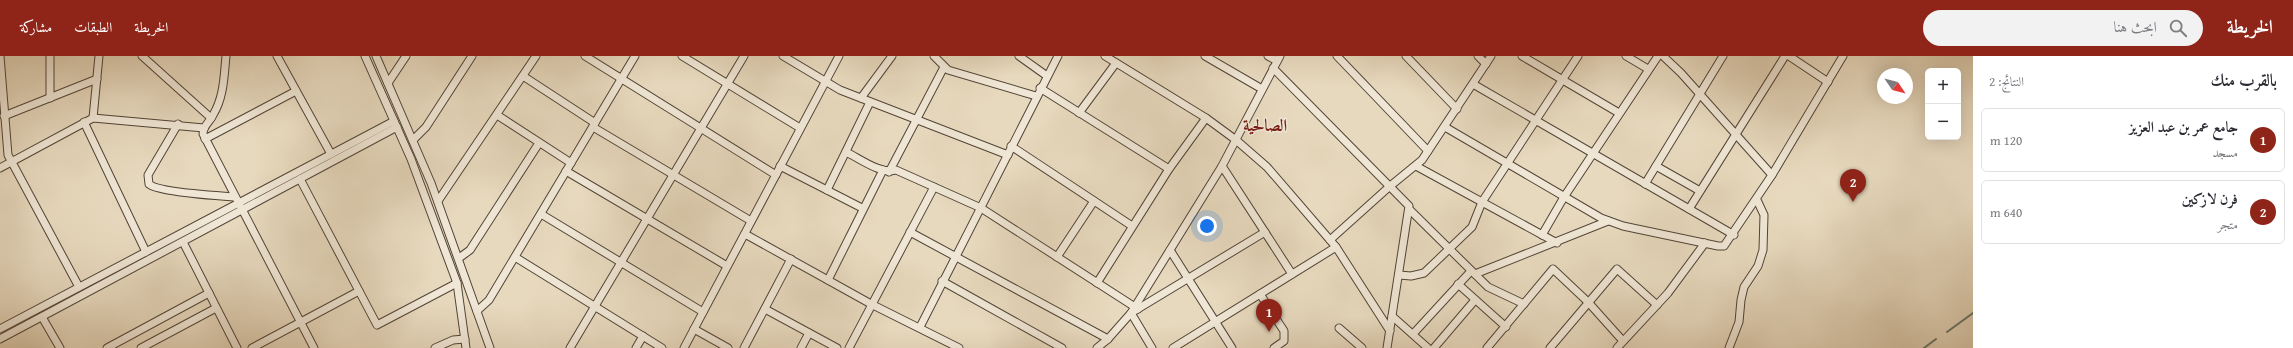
<!DOCTYPE html>
<html lang="ar">
<meta charset="utf-8">
<style>
:root{--surface:#fff;--page:#f2f2f3;--text:#2b2b33;--muted:#7c7c81;--line:#e1e1e2;--accent:#8f2418}
body{margin:0;font-family:"Gentium Book Plus",Amiri,serif;background:var(--page);color:var(--text);direction:rtl}
.controls{position:absolute;right:12px;top:12px;display:grid;overflow:hidden;border-radius:6px;box-shadow:0 4px 16px #0002}
.controls button{width:36px;height:36px;display:grid;place-items:center;padding:0;border:0;border-bottom:1px solid var(--line);background:var(--surface);color:var(--text);font:20px sans-serif}
.compass{position:absolute;left:1877px;top:12px;width:36px;height:36px;border-radius:50%;background:var(--surface);box-shadow:0 4px 16px #0002;rotate:125deg}
.you{position:absolute;left:1207px;top:170px;width:14px;height:14px;margin:-10px;border:3px solid #fff;border-radius:50%;background:#1a73e8;box-shadow:0 0 0 6px #1a73e833}
.badge{display:grid;place-items:center;width:26px;height:26px;border-radius:50%;background:var(--accent);color:#fff;font-size:13px;font-weight:700}
.pin{position:absolute;translate:-50% -33px;filter:drop-shadow(0 1px 2px #0008)}
.pin::after{content:'';position:absolute;top:21px;width:14px;height:12px;background:inherit;clip-path:polygon(0 0,100% 0,50% 100%)}
.list{margin:0;padding:0;list-style:none}
h2{display:flex;justify-content:space-between;align-items:center;height:52px;margin:0;padding:0 16px;font-size:17px}
h2 small{font-size:13px;font-weight:400;color:var(--muted)}
.list li{display:grid;grid-template-columns:26px 1fr auto;gap:12px;align-items:center;box-sizing:border-box;height:64px;margin:0 8px 8px;padding:0 8px;border:1px solid var(--line);border-radius:6px}
.list b{display:block;font-size:15px;white-space:nowrap}
.list p{margin:0;font-size:13px;white-space:nowrap;color:var(--muted)}
.list em{font-size:13px;font-style:normal;color:var(--muted)}
.icon{flex:none;width:22px;height:22px;fill:none;stroke:currentColor;stroke-width:2;stroke-linecap:round;stroke-linejoin:round}
.map{position:relative;flex:none;width:1973px;height:292px;overflow:hidden;direction:ltr}
header{display:flex;align-items:center;gap:24px;box-sizing:border-box;height:56px;padding:0 20px;background:var(--accent);color:#fff}
header strong{font-size:19px}
nav{display:flex;gap:22px;margin-inline-start:auto;font-size:14px}
.search{width:280px;height:36px;background:var(--page);display:flex;align-items:center;gap:10px;box-sizing:border-box;padding:0 14px;border-radius:22px;color:var(--muted);font-size:15px}
main{display:flex}
aside{flex:1;background:var(--surface)}
.map>svg:first-child{display:block}
.lines{fill:none;stroke-linecap:round;stroke-linejoin:round}
.stream{stroke:#67786b;stroke-width:2}
.minor-casing{stroke:#524436;stroke-width:9}
.minor{stroke:#efe6d5;stroke-width:7}
.labels{text-anchor:middle;stroke-width:3;stroke-linejoin:round;paint-order:stroke}
.district-label{font-size:17px;font-weight:bold;fill:#7a1f14;stroke:#efe6d5}
</style>
<header>
<strong>الخريطة</strong>
<div class="search"><svg class="icon" aria-label="search" viewBox="0 0 24 24"><circle cx="10" cy="10" r="6"/><path d="M15 15l6 6"/></svg>ابحث هنا</div>
<nav><a>الخريطة</a><a>الطبقات</a><a>مشاركة</a></nav>
</header>
<main>
<aside>
<h2>بالقرب منك<small>النتائج: 2</small></h2>
<ul class="list">
<li><span class="badge">1</span><div><b>جامع عمر بن عبد العزيز</b><p>مسجد</p></div><em>120 m</em></li>
<li><span class="badge">2</span><div><b>فرن لازكين</b><p>متجر</p></div><em>640 m</em></li>
</ul>
</aside>
<div class="map">
<svg width="1973" height="292" viewBox="0 0 1973 292">
<rect width="100%" height="100%" fill="#e7d9be"/>
<filter id="stains"><feTurbulence type="fractalNoise" baseFrequency=".005" numOctaves="4"/><feColorMatrix values="0 0 0 0 .2 0 0 0 0 .09 0 0 0 0 .02 0 0 0 .5 -.17"/></filter>
<radialGradient id="worn" r=".72"><stop offset=".6" stop-color="#630" stop-opacity="0"/><stop offset="1" stop-color="#630" stop-opacity=".3"/></radialGradient>
<g class="lines">
<g class="stream">
<polyline points="1947,276 1973,257"/>
<polyline points="1924,292 1936,283"/>
</g>
<defs>
<g id="minor">
<polyline points="0,0 8,99 79,231"/>
<polyline points="142,0 211,62"/>
<path d="M226,0C224,20 224,41 213,59C210,66 203,69 203,78L314,292"/>
<polyline points="277,0 331,98"/>
<polyline points="365,0 411,103 457,227 466,292"/>
<polyline points="376,0 431,127 490,292"/>
<polyline points="585,0 776,119"/>
<polyline points="682,0 800,72"/>
<polyline points="783,0 840,34 1008,99"/>
<polyline points="934,0 948,14 1036,40"/>
<polyline points="1019,0 1047,20"/>
<polyline points="1105,0 1206,62 1236,84 1267,111 1336,191 1390,275"/>
<polyline points="1205,0 1262,33"/>
<polyline points="1268,0 1277,5"/>
<polyline points="1337,0 1428,95"/>
<polyline points="1406,0 1457,53"/>
<polyline points="1478,0 1486,8"/>
<polyline points="1522,0 1619,57"/>
<polyline points="1626,0 1648,13"/>
<polyline points="1663,0 1681,17 1772,119"/>
<polyline points="1789,0 1828,26"/>
<polyline points="1273,12 1409,150 1387,292"/>
<polyline points="523,20 595,67"/>
<polyline points="388,27 406,0"/>
<polyline points="1473,28 1734,179"/>
<polyline points="1040,32 1169,113"/>
<polyline points="50,42 50,0"/>
<polyline points="861,42 892,0"/>
<polyline points="1079,57 1116,7"/>
<polyline points="497,59 571,107"/>
<polyline points="4,60 97,23"/>
<polyline points="93,62 99,0"/>
<polyline points="84,66 146,196"/>
<path d="M178,68L148,119L149,128C157,136 220,140 235,141"/>
<polyline points="593,71 751,165"/>
<polyline points="1445,71 1601,162 1623,170 1718,190 1724,190 1772,119 1843,0"/>
<polyline points="205,83 296,35"/>
<polyline points="413,84 426,71 472,0"/>
<polyline points="1011,90 1132,170"/>
<path d="M846,96C859,102 881,119 896,114L981,152L1138,253"/>
<polyline points="780,110 862,152"/>
<polyline points="1222,110 1292,218"/>
<polyline points="1416,110 1557,187"/>
<polyline points="1656,110 1700,135"/>
<polyline points="0,112 93,62 204,72"/>
<polyline points="566,115 727,210"/>
<polyline points="889,116 944,11"/>
<polyline points="300,123 377,269 457,227"/>
<polyline points="1645,128 1723,0"/>
<polyline points="827,134 870,46"/>
<polyline points="438,145 536,0"/>
<polyline points="1689,153 1785,0"/>
<polyline points="1410,154 1488,231 1524,248"/>
<polyline points="541,158 703,256"/>
<polyline points="910,176 1108,283"/>
<polyline points="745,178 871,248 959,292"/>
<polyline points="1542,179 1564,141 1658,0"/>
<polyline points="1330,184 1389,131 1422,104 1491,0"/>
<polyline points="183,186 237,292"/>
<polyline points="1170,194 1232,292"/>
<polyline points="515,201 662,292"/>
<polyline points="1057,201 1094,145"/>
<polyline points="459,202 470,194 539,87"/>
<polyline points="1475,218 1608,165"/>
<polyline points="1399,219 1411,220 1424,217 1472,171 1482,146 1578,0"/>
<polyline points="828,224 883,114"/>
<polyline points="942,225 1062,292"/>
<polyline points="1097,227 1169,113 1206,62"/>
<polyline points="1458,228 1506,271"/>
<polyline points="1260,238 1284,275 1284,285 1274,292"/>
<polyline points="765,253 837,292"/>
<polyline points="477,255 489,244 635,0"/>
<polyline points="1392,260 1428,292"/>
<polyline points="42,261 60,292"/>
<polyline points="920,271 1058,0"/>
<polyline points="1339,272 1362,292"/>
<polyline points="0,273 394,65"/>
<polyline points="694,273 728,292"/>
<polyline points="1413,278 1471,215"/>
<polyline points="0,283 397,71"/>
<polyline points="107,292 209,237"/>
<polyline points="141,292 216,252"/>
<polyline points="252,292 359,235"/>
<polyline points="435,292 453,284 465,283"/>
<polyline points="570,292 744,0"/>
<polyline points="636,292 643,280"/>
<polyline points="684,292 839,0"/>
<polyline points="744,292 791,203"/>
<polyline points="801,292 809,277"/>
<polyline points="849,292 934,131"/>
<polyline points="1097,292 1108,283 1131,257 1222,110 1280,0"/>
<polyline points="1152,292 1131,257 1265,176"/>
<polyline points="1173,292 1336,191"/>
<polyline points="1434,292 1475,244"/>
<polyline points="1487,292 1553,213 1588,246 1623,285"/>
<polyline points="1550,292 1617,213 1657,249"/>
<polyline points="1617,292 1668,237 1705,187"/>
<polyline points="1729,292 1739,266 1741,244 1744,231 1758,210 1763,194 1764,159 1757,144"/>
</g>
</defs>
<use href="#minor" class="minor-casing"/>
<use href="#minor" class="minor"/>
</g>
<g class="labels">
<g class="district-label">
<text x="1265" y="75">الصالحية</text>
</g>
</g>
<rect width="100%" height="100%" filter="url(#stains)"/>
<rect width="100%" height="100%" fill="url(#worn)"/>
</svg>
<div class="controls">
<button>+</button>
<button>−</button>
</div>
<svg class="compass" viewBox="-18 -18 36 36"><path d="M0-13l5 13h-10z" fill="#e53935"/><path d="M0 13l5-13h-10z" fill="#7c7c81"/></svg>
<div class="you"></div>
<div class="pin badge" style="left:1269px;top:276px">1</div>
<div class="pin badge" style="left:1853px;top:146px">2</div>
</div>
</main>
